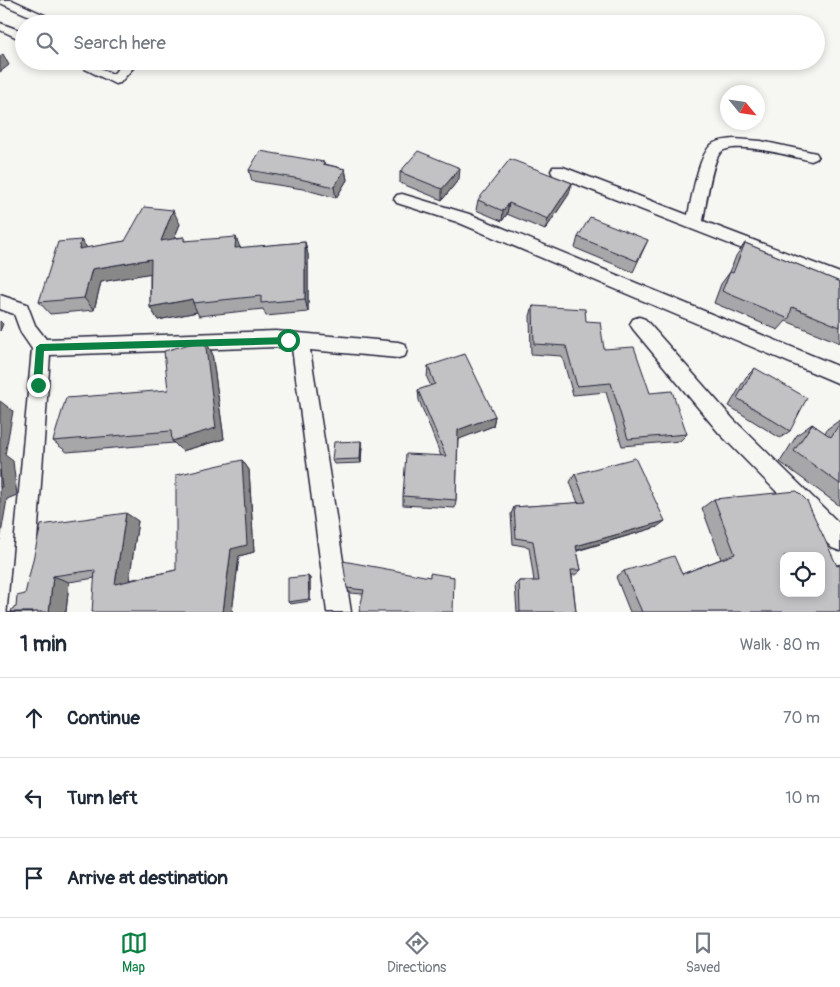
<!DOCTYPE html>
<meta charset="utf-8">
<style>
:root{--surface:#fff;--page:#f2f2f3;--text:#1f2937;--muted:#747a83;--line:#e0e1e3;--accent:#0b8043}
body{margin:0;font-family:Pangolin,sans-serif;background:var(--page);color:var(--text)}
.controls{position:absolute;right:15px;bottom:15px;display:grid;overflow:hidden;border-radius:10px;box-shadow:0 2px 8px #0003}
.controls button{width:45px;height:45px;display:grid;place-items:center;padding:0;border:0;border-bottom:1px solid var(--line);background:var(--surface);color:var(--text);font:25px sans-serif}
.compass{position:absolute;left:720px;top:85px;width:45px;height:45px;border-radius:50%;background:var(--surface);box-shadow:0 2px 8px #0003;rotate:119deg}
.stop{position:absolute;width:15px;height:15px;margin:-11px;border:4px solid #0b8043;border-radius:50%;background:#fff}
.stop.end{background:#0b8043;border-color:#fff;box-shadow:0 1px 5px #0008}
.list{margin:0;padding:0;list-style:none}
h2{display:flex;justify-content:space-between;align-items:center;height:65px;margin:0;padding:0 20px;font-size:21px}
h2 small{font-size:16px;font-weight:400;color:var(--muted)}
.list li{display:grid;grid-template-columns:32px 1fr auto;gap:15px;align-items:center;box-sizing:border-box;height:80px;padding:0 20px;border-top:1px solid var(--line)}
.list b{display:block;font-size:19px;white-space:nowrap}
.list em{font-size:16px;font-style:normal;color:var(--muted)}
.icon{flex:none;width:28px;height:28px;fill:none;stroke:currentColor;stroke-width:2;stroke-linecap:round;stroke-linejoin:round}
.map{position:relative;flex:none;width:840px;height:612px;overflow:hidden}
.search{position:absolute;background:var(--surface);box-shadow:0 2px 8px #0003;left:15px;right:15px;top:15px;height:55px;display:flex;align-items:center;gap:12px;box-sizing:border-box;padding:0 18px;border-radius:28px;color:var(--muted);font-size:19px}
.sheet{height:305px;background:var(--surface)}
nav{display:flex;justify-content:space-around;align-items:center;box-sizing:border-box;height:70px;border-top:1px solid var(--line);background:var(--surface);font-size:14px;color:var(--muted)}
nav a{display:grid;justify-items:center;gap:2px}
nav .on{color:var(--accent)}
.map>svg:first-child{display:block}
.lines{fill:none;stroke-linecap:round;stroke-linejoin:round}
.minor-casing{stroke:#22223b;stroke-width:3}
.minor{fill:#f6f6f2;fill-rule:evenodd}
.wall{fill:#a7a7a9;stroke:#22223b}
.shaded-wall{fill:#888889;stroke:#22223b}
.building{fill:#c2c2c4;stroke:#22223b;fill-rule:evenodd}
.route{fill:#0b8043}
</style>
<div class="map">
<svg width="840" height="612" viewBox="0 0 840 612">
<rect width="100%" height="100%" fill="#f6f6f2"/>
<filter id="ink" filterUnits="userSpaceOnUse"><feTurbulence type="fractalNoise" baseFrequency=".02" numOctaves="2"/><feDisplacementMap in="SourceGraphic" scale="10" xChannelSelector="R" yChannelSelector="G"/><feConvolveMatrix kernelMatrix="1 2 1 2 8 2 1 2 1" color-interpolation-filters="sRGB"/></filter>
<g filter="url(#ink)">
<g class="lines">
<defs>
<g id="minor">
<polygon points="0,0 12,0 64,24 48,24 0,3"/>
<polygon points="0,23 24,32 24,41 0,30"/>
<polygon points="69,61 85,61 113,74 126,61 139,61 120,83 115,84"/>
<path d="M734,139L761,141L816,153L818,156L816,159L811,161C795,157 732,139 720,153C711,164 706,205 703,221L840,273V287L553,175L551,171L553,167H563L688,215C692,197 698,157 711,145C717,140 726,140 734,139Z"/>
<polygon points="402,194 469,214 840,367 840,384 457,222 397,203 394,199 397,195"/>
<polygon points="0,295 27,304 35,325 46,339 276,331 398,342 405,344 407,350 405,356 398,358 310,350 351,612 327,612 292,348 276,347 50,355 32,612 8,612 32,349 21,333 14,314 0,309"/>
<polygon points="639,317 645,319 733,419 840,524 840,551 832,548 719,433 633,329 630,324 633,319"/>
</g>
</defs>
<use href="#minor" class="minor-casing"/>
<use href="#minor" class="minor"/>
</g>
<g class="wall">
<polygon points="324,162 325,164 345,169 347,180 336,198 303,189 252,181 249,170"/>
<polygon points="400,172 459,179 442,200 400,183"/>
<polygon points="569,194 545,230 507,214 502,221 476,210 478,200"/>
<polygon points="180,224 174,238 184,237 186,241 240,248 305,242 308,255 308,312 266,316 263,309 199,316 197,312 158,320 150,307 150,273 101,282 94,310 50,314 39,302 81,240 87,248 125,241"/>
<polygon points="578,237 648,240 633,272 575,248"/>
<polygon points="745,243 840,282 840,343 786,321 778,330 714,303 721,284 730,272 736,256"/>
<polygon points="533,306 586,321 604,349 650,393 687,434 680,441 622,446 606,392 573,395 562,356 531,354 530,316"/>
<polygon points="205,340 212,353 224,439 182,451 174,443 67,452 53,441 168,390"/>
<polygon points="428,366 495,416 493,426 458,439 456,500 455,508 403,505 403,496 441,456 419,400 418,390 431,386 427,378"/>
<polygon points="755,368 790,431 780,438 729,406 746,377"/>
<polygon points="840,420 840,506 780,462 797,435 812,424 825,433 827,429"/>
<polygon points="361,441 362,445 361,463 334,464 332,460"/>
<polygon points="242,460 249,470 254,552 239,556 232,612 95,578 69,582 66,612 11,612 16,607 25,594 138,521 129,580 176,570"/>
<polygon points="575,474 657,527 577,551 581,570 575,575 572,575 576,612 517,612 515,585 519,581 534,581 529,547 513,544 511,514 514,507 578,503 570,482"/>
<polygon points="714,499 837,565 840,564 840,612 630,612 616,577 624,571 682,574 721,559 702,508"/>
<polygon points="308,576 310,578 310,601 290,604 288,602"/>
<polygon points="430,577 454,577 363,594 350,593 347,588"/>
</g>
<g class="shaded-wall">
<polygon points="3,54 9,65 0,72 0,56"/>
<polygon points="460,168 459,179 442,200 442,189"/>
<polygon points="345,169 347,180 336,198 334,187"/>
<polygon points="572,183 569,194 545,230 548,219"/>
<polygon points="509,203 507,214 502,221 503,211"/>
<polygon points="173,210 180,224 168,254 161,241"/>
<polygon points="236,237 241,250 235,248"/>
<polygon points="81,240 91,253 79,249"/>
<polygon points="305,242 308,255 308,312 305,299"/>
<polygon points="151,259 158,272 101,282 94,310 84,298 92,269"/>
<polygon points="193,299 193,303 197,312 158,320 150,307"/>
<polygon points="0,321 3,324 0,331"/>
<polygon points="205,340 212,353 224,439 182,451 172,441"/>
<polygon points="0,401 13,411 5,455 13,461 17,495 7,499 0,540"/>
<polygon points="495,416 493,426 457,440 458,430"/>
<polygon points="361,441 362,445 361,463 360,459"/>
<polygon points="242,460 249,470 254,552 239,556 232,612 223,612"/>
<polygon points="126,513 138,521 128,589 115,584"/>
<polygon points="665,521 657,527 571,552 576,546"/>
<polygon points="53,576 69,582 66,612 49,612"/>
<polygon points="308,576 310,578 310,601 309,599"/>
</g>
<g class="building">
<polygon points="260,151 324,162 323,164 345,169 334,187 300,179 249,170"/>
<polygon points="418,151 460,168 442,189 400,172"/>
<polygon points="510,159 572,183 548,219 509,203 503,211 478,200"/>
<polygon points="144,207 173,210 161,241 184,237 184,241 236,237 235,248 305,242 305,299 261,303 261,296 193,303 193,299 150,307 151,259 92,269 84,298 39,302 58,242 81,240 79,249 125,241"/>
<polygon points="590,217 648,240 637,261 578,237"/>
<polygon points="745,243 840,282 840,327 792,307 789,319 722,291 730,272 733,273"/>
<polygon points="533,306 585,309 586,321 600,322 604,349 634,347 650,393 672,391 687,434 628,439 611,383 577,386 566,346 534,344"/>
<polygon points="205,340 216,428 172,441 171,431 53,441 66,398 168,390 164,351"/>
<polygon points="465,354 495,416 458,430 456,500 403,496 406,454 446,456 418,390 435,384 428,366"/>
<polygon points="755,368 807,398 790,431 737,398"/>
<polygon points="840,423 840,484 794,451 812,424 831,437"/>
<polygon points="361,441 360,459 332,460 334,442"/>
<polygon points="635,458 665,521 576,546 581,570 571,570 576,612 520,612 519,581 539,581 533,541 516,538 514,507 586,502 575,474"/>
<polygon points="242,460 247,545 231,549 223,612 92,612 95,570 53,576 49,612 11,612 12,609 16,607 17,596 25,594 41,525 126,513 115,584 176,570 176,475"/>
<polygon points="0,470 2,487 0,487"/>
<path d="M797,491L807,501L837,566L840,565V612H642L624,571L674,556L682,574L735,554L714,499ZM784,556H821V593H784Z"/>
<polygon points="343,561 430,577 430,573 454,577 453,612 359,612 364,590 347,588"/>
<polygon points="308,576 309,599 288,602 288,578"/>
</g>
</g>
<polygon class="route" points="288,337 292,340 288,344 44,351 42,385 38,389 33,385 36,347 40,344"/>
</svg>
<div class="controls">
<button><svg class="icon" aria-label="locate" viewBox="0 0 24 24"><circle cx="12" cy="12" r="6"/><path d="M12 2v4M12 18v4M2 12h4M18 12h4"/></svg></button>
</div>
<svg class="compass" viewBox="-18 -18 36 36"><path d="M0-13l5 13h-10z" fill="#e53935"/><path d="M0 13l5-13h-10z" fill="#747a83"/></svg>
<div class="stop" style="left:288px;top:340px"></div>
<div class="stop end" style="left:38px;top:385px"></div>
<div class="search"><svg class="icon" aria-label="search" viewBox="0 0 24 24"><circle cx="10" cy="10" r="6"/><path d="M15 15l6 6"/></svg>Search here</div>
</div>
<section class="sheet">
<h2>1 min<small>Walk · 80 m</small></h2>
<ul class="list">
<li><svg class="icon" aria-label="ahead" viewBox="0 0 24 24"><path d="M12 20V5M6 11l6-6 6 6"/></svg><div><b>Continue</b></div><em>70 m</em></li>
<li><svg class="icon" aria-label="left" viewBox="0 0 24 24"><path d="M17 20v-9H6M10 6l-5 5 5 5"/></svg><div><b>Turn left</b></div><em>10 m</em></li>
<li><svg class="icon" aria-label="arrive" viewBox="0 0 24 24"><path d="M6 21V4h12l-3 4 3 4H6"/></svg><div><b>Arrive at destination</b></div></li>
</ul>
</section>
<nav>
<a class="on"><svg class="icon" aria-label="map" viewBox="0 0 24 24"><path d="M3 6l6-2 6 2 6-2v14l-6 2-6-2-6 2zM9 4v14M15 6v14"/></svg>Map</a>
<a><svg class="icon" aria-label="directions" viewBox="0 0 24 24"><path d="M12 3l9 9-9 9-9-9zM9 14v-3h6M13 9l2 2-2 2"/></svg>Directions</a>
<a><svg class="icon" aria-label="saved" viewBox="0 0 24 24"><path d="M7 4h10v16l-5-4-5 4z"/></svg>Saved</a>
</nav>
